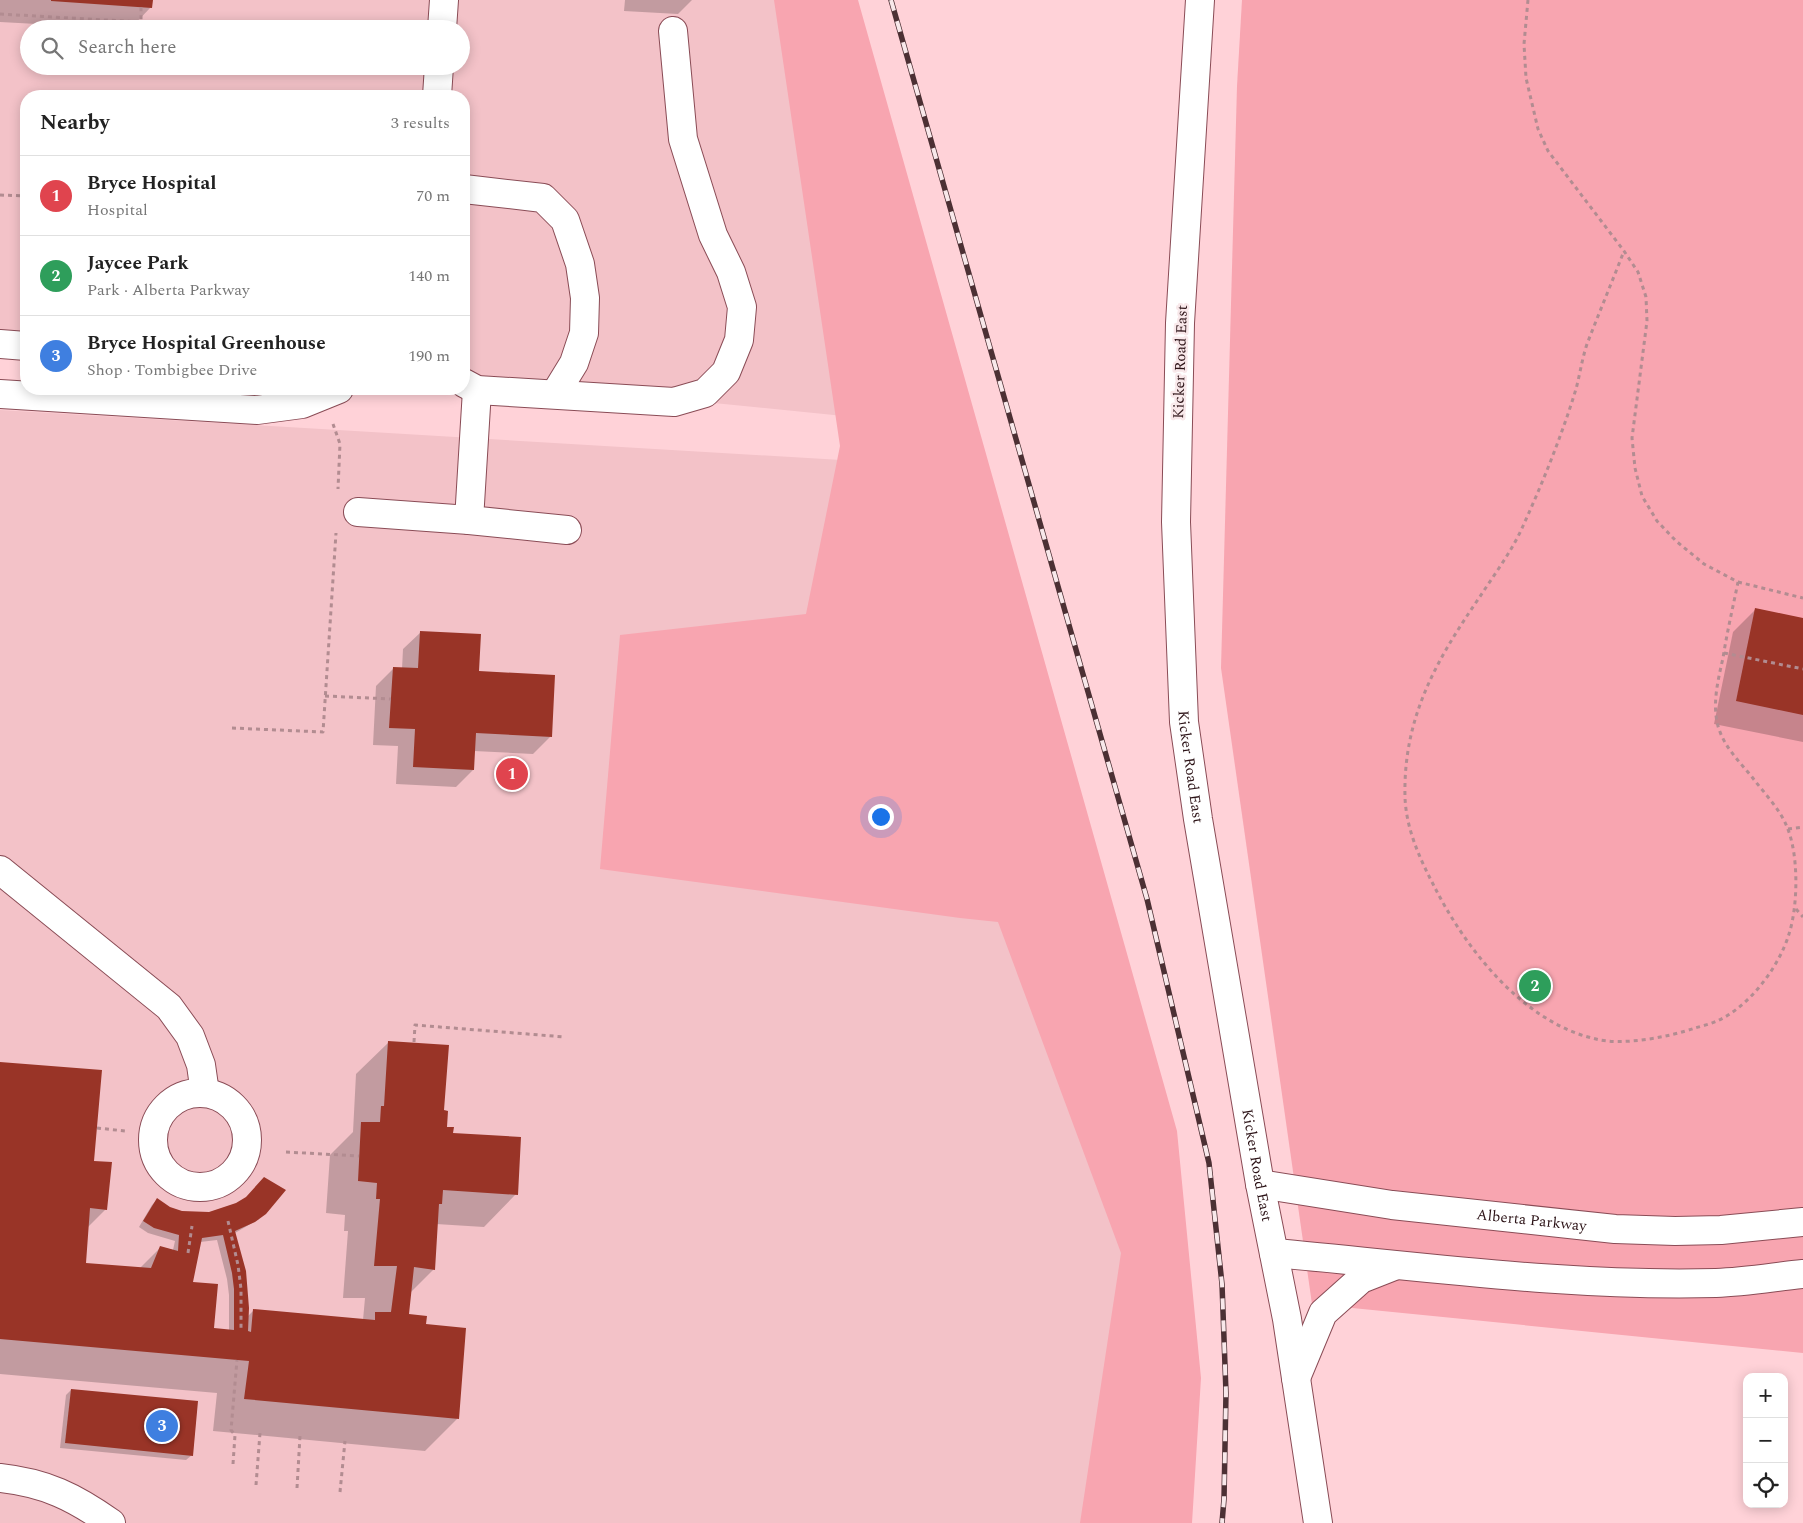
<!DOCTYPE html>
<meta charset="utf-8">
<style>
:root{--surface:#fff;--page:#f2f2f2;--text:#222;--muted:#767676;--line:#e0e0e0;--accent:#b45309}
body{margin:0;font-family:Spectral,serif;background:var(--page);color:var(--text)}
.controls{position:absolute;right:15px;bottom:15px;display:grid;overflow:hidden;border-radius:10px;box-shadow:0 2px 12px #0003}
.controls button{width:45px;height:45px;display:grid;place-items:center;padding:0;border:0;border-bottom:1px solid var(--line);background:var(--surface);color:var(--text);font:25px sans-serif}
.you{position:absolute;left:880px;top:816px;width:18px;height:18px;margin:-12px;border:4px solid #fff;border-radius:50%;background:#1a73e8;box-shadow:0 0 0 8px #1a73e833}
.badge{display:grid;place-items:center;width:32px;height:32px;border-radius:50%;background:var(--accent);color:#fff;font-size:16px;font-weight:700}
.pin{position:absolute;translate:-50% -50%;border:2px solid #fff;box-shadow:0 1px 5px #0006}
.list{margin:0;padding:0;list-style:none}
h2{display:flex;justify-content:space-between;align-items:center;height:65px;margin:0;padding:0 20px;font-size:21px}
h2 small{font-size:16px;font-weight:400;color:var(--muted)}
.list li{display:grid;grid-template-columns:32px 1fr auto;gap:15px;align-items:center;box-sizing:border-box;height:80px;padding:0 20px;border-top:1px solid var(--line)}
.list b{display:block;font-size:19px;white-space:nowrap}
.list p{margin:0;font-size:16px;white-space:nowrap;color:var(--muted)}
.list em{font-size:16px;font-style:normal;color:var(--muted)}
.icon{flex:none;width:28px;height:28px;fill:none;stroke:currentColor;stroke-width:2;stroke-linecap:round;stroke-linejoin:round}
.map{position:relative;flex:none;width:1803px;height:1523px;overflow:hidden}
.search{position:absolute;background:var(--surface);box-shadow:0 2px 12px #0003;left:20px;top:20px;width:450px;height:55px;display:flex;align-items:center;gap:12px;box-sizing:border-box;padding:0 18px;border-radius:28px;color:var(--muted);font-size:19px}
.panel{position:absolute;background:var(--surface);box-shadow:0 2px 12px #0003;left:20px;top:90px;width:450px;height:305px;border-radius:20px}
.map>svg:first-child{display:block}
.built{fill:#f3c2c8;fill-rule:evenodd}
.green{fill:#f8a5b0}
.shadow{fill:#0003;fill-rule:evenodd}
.building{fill:#993427;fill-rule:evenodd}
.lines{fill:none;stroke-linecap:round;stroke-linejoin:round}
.minor-casing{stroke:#8a4c56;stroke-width:30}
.major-casing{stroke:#8a4c56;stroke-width:30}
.path{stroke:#b28c91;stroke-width:3;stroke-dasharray:4 4;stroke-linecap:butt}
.minor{stroke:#fff;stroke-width:28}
.major{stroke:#fff;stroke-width:28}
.rail-casing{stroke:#4c3034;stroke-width:5.5}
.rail{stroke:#f8e8ea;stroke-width:4;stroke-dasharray:11;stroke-linecap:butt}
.labels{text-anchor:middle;stroke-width:5;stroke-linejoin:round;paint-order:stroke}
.street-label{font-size:15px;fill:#2c1317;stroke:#f8e8ea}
</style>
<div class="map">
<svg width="1803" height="1523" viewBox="0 0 1803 1523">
<rect width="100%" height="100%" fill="#ffd2d8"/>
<g class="built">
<path d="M0,0H804L903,422L464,378V96H26V333L0,330ZM29,29H461V66H29Z"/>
<polygon points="0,410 908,464 1139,1085 1132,1523 0,1523"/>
</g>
<g class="green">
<polygon points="774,0 858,0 1177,1131 1201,1378 1192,1523 1080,1523 1121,1253 998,922 960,918 600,869 620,635 806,614 840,446"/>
<polygon points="1242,0 1803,0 1803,1353 1312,1304 1221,668 1237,86"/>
</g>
<g class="shadow">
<polygon points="0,0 152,0 151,7 130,29 0,22"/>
<polygon points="625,0 692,0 678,14 624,11"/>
<polygon points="1756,609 1803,619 1803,742 1714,724 1733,632"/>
<polygon points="421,632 478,672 553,677 550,737 533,754 474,751 473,770 456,787 396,784 398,746 373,745 376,686 393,669 402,669 403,649"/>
<path d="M389,1042L443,1111L445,1128L516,1194L484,1227L436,1224L434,1269L410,1293L408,1315L425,1325L457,1419L425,1451L213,1431L217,1393L0,1374V1063L92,1162L106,1209L87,1228L84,1264L139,1269L161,1247L173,1250L175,1241L148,1233L139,1227L152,1205L157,1200L169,1208L182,1212L259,1219L235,1233L247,1317L254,1310L363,1320L365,1298H343L348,1231H344L345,1215L326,1213L330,1155L353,1132L356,1074ZM217,1240L227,1279L229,1295V1331L213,1330L192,1283L200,1242Z"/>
<polygon points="71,1390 192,1455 186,1460 60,1448 66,1395"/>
</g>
<g class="building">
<polygon points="51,0 153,0 152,8 51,1"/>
<polygon points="1755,608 1803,618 1803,715 1736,701"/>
<polygon points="420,631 481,634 479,671 555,675 552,737 476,733 474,770 413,767 415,729 389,728 393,667 418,668"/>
<path d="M388,1041L449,1045L444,1110L448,1111L447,1127H454L453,1133L521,1137L518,1195L443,1190L442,1204H439L435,1270L414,1267L409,1314L427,1316L426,1324L466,1328L459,1419L244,1399L249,1361L0,1339V1062L102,1070L94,1161L112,1162L107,1210L90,1208L86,1263L151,1268L160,1246L178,1251L179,1235L154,1228L143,1221L157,1198L170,1207L182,1211L209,1212L236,1203L246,1197L264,1177L286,1190L266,1214L255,1222L235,1231L246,1271L249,1308L248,1331L251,1332L253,1309L375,1320V1312H391L397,1266H374L380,1199H376L377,1183L358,1181L361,1122H380L381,1106H384ZM223,1235L232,1273L234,1289V1330L214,1328L218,1284L193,1282L202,1238Z"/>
<polygon points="71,1389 198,1401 193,1456 65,1443"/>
</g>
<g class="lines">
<defs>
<g id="minor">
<polyline points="442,29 444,0"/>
<polyline points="437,96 439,66"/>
<polyline points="464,189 543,198 565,220 580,264 585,298 584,333 574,363 555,394"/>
<polyline points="0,344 26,346"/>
<polyline points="464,383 477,390 674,402 705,393 726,372 739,340 742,307 731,272 713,235 683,139 673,31"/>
<polyline points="477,390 469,520 567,530"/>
<polyline points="0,394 257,410 302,404 339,389"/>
<polyline points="358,512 469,520"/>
<polyline points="0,870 169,1007 190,1036 201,1065 205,1093"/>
<circle cx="200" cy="1140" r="47"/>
<path id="s1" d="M1260,1184L1392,1205L1615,1229L1675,1231L1721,1230L1803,1222"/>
<path d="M1274,1253C1421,1266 1568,1287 1716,1283C1745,1282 1774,1277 1803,1274"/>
<polyline points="1296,1378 1323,1313 1361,1279 1394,1266"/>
<path d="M0,1478C46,1483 74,1497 111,1523"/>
</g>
<g id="major">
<path id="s2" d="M1200,0L1180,323L1176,522L1184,722L1198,819L1260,1184L1287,1319L1318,1523"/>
</g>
</defs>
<use href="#minor" class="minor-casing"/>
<use href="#major" class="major-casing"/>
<g class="path">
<path d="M1528,0L1524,44L1526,78L1538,129L1548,151L1624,251L1638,272L1646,297L1647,321L1632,438L1635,468L1642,496L1657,521L1676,541L1704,564L1738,582C1733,607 1727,632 1723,658C1718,680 1712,704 1718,726C1724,747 1739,761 1752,777C1764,793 1780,809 1787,827C1799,855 1798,906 1789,934C1779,967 1749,1007 1717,1021C1710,1024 1702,1026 1695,1028C1669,1037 1623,1046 1596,1039C1523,1023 1465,948 1433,884C1419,857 1406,828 1405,797C1403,718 1436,661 1479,598C1494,575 1512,551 1523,526C1543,482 1562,435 1576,389C1580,374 1582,359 1587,344C1599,313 1612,282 1624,251"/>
<polyline points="0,14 141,22 141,7"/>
<polyline points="0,195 26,196"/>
<polyline points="333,424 340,444 338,489"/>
<polyline points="1738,582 1803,598"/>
<polyline points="1724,653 1803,669"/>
<polyline points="325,696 391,699"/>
<polyline points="232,728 323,732 336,533"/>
<polyline points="1788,829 1803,827"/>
<polyline points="1796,909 1803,917"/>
<polyline points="414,1042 415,1025 565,1037"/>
<polyline points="97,1128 125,1131"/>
<polyline points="286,1152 359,1156"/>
<polyline points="228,1221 238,1265 241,1289 241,1331"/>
<polyline points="188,1253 192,1226"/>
<polyline points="233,1464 235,1435 231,1430 237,1360"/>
<polyline points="256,1485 260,1433"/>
<polyline points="297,1488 300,1436"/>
<polyline points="340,1492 345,1441"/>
</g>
<use href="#minor" class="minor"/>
<use href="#major" class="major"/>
<defs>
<polyline id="rail" points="891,0 1147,899 1209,1163 1222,1284 1226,1393 1224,1499 1222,1523"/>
</defs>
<use href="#rail" class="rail-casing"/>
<use href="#rail" class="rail"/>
</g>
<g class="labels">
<g class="street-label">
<text transform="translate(1180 362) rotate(-88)" y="5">Kicker Road East</text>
<text dy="5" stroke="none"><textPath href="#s2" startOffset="768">Kicker Road East</textPath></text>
<text dy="5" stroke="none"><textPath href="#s2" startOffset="1172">Kicker Road East</textPath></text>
<text dy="5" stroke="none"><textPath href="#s1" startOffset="274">Alberta Parkway</textPath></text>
</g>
</g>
</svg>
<div class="controls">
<button>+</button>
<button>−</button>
<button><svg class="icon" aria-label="locate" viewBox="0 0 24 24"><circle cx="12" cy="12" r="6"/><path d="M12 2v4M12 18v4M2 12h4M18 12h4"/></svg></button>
</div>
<div class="you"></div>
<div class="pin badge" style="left:512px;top:774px;background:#e0444e">1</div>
<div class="pin badge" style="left:1535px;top:986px;background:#2e9e5b">2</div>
<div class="pin badge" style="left:162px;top:1426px;background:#3f7fe0">3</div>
<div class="search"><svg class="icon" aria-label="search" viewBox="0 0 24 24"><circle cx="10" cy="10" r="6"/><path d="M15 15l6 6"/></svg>Search here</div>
<section class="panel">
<h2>Nearby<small>3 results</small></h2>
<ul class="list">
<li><span class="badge" style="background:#e0444e">1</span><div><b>Bryce Hospital</b><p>Hospital</p></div><em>70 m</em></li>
<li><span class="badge" style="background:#2e9e5b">2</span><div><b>Jaycee Park</b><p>Park · Alberta Parkway</p></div><em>140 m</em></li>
<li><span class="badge" style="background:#3f7fe0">3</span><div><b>Bryce Hospital Greenhouse</b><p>Shop · Tombigbee Drive</p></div><em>190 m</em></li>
</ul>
</section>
</div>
